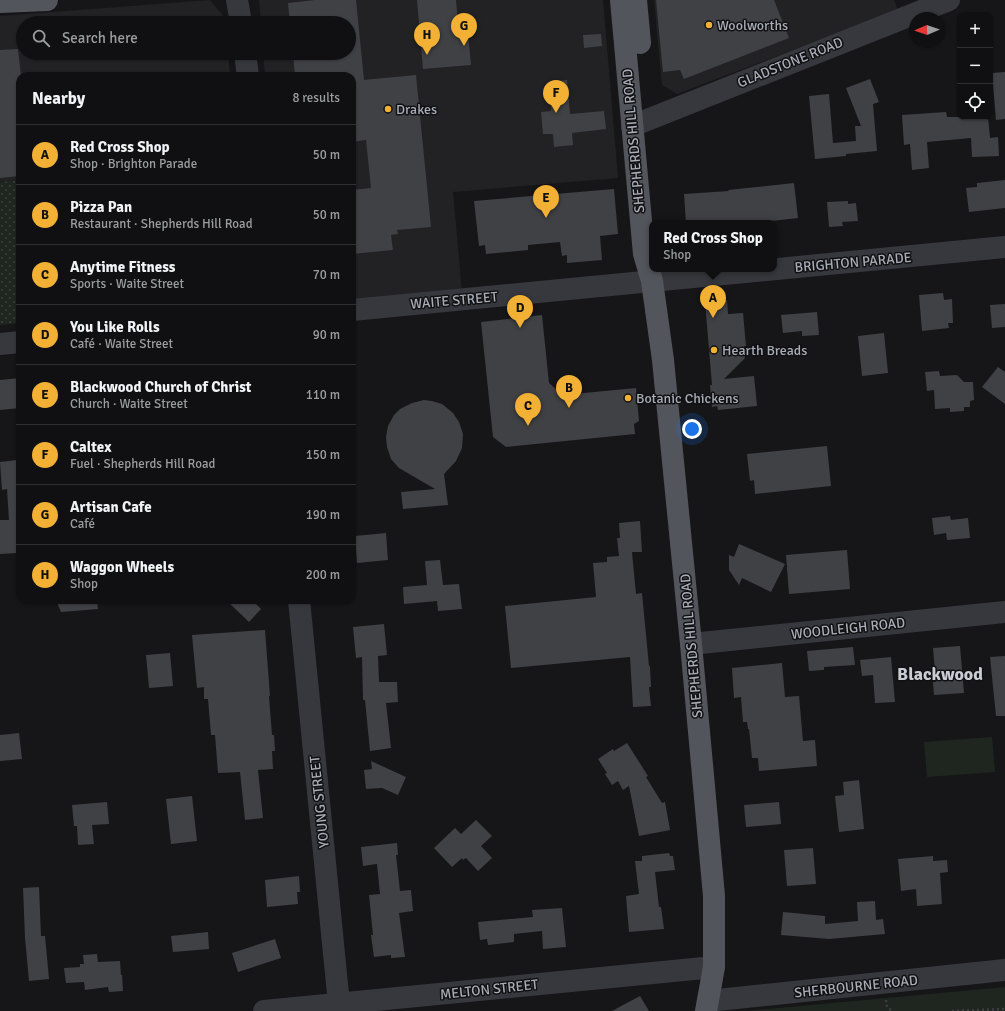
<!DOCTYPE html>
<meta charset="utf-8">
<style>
:root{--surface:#101012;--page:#19191b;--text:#f1f3f6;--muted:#9c9d9f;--line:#303032;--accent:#f2b134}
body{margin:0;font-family:Signika,sans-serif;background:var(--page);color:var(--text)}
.controls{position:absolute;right:12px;top:12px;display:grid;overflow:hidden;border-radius:8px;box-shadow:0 1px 3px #0004}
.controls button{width:36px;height:36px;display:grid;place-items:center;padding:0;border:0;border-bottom:1px solid var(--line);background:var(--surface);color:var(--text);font:20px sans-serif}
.compass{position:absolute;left:909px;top:12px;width:36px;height:36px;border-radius:50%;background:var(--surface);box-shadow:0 1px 3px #0004;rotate:268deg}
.you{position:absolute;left:692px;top:429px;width:14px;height:14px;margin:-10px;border:3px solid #fff;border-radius:50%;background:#1a73e8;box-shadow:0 0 0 6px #1a73e833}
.badge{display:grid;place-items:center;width:26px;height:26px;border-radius:50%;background:var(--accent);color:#111;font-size:13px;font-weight:700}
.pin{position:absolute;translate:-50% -33px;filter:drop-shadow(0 1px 2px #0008)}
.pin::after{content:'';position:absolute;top:21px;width:14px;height:12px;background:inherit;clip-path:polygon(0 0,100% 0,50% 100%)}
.popup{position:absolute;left:649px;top:220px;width:128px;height:52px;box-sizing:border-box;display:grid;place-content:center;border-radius:8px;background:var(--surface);filter:drop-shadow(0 1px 3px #0005);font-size:13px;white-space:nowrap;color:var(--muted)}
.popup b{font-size:15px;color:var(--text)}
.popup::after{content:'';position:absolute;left:50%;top:100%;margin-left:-8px;border:8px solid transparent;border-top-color:var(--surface)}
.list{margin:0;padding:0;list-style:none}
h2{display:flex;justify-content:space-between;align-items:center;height:52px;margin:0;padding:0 16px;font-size:17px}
h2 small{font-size:13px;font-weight:400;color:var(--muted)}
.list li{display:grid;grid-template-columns:26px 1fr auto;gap:12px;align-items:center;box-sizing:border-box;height:60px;padding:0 16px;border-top:1px solid var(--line)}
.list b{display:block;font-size:15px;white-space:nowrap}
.list p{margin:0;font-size:13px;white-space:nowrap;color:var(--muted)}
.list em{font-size:13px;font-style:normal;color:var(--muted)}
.icon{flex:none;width:22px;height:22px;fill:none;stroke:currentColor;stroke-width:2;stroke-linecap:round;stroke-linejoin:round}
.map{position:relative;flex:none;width:1005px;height:1011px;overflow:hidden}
.search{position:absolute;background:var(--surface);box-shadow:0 1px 3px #0004;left:16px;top:16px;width:340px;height:44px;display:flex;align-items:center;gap:10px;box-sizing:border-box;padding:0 14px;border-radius:22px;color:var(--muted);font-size:15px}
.panel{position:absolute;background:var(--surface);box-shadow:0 1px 3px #0004;left:16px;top:72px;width:340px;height:532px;border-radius:12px}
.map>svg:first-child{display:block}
.built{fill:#222225}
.grass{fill:url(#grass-dots)}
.garden{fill:#1e261f}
.building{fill:#404145}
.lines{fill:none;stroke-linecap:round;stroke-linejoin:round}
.path{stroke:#3d3f44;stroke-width:2.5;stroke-dasharray:2 3;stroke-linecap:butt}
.minor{stroke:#37383d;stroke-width:22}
.major{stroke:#53555c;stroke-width:22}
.poi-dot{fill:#f2b134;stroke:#111113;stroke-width:1.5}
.labels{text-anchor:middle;stroke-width:3;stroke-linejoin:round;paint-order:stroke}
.poi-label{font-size:14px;fill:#a8adb8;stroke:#111113;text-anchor:start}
.street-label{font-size:14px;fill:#a8adb8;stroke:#111113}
.district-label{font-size:18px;font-weight:bold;fill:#c9ccd4;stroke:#111113}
</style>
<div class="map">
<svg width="1005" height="1011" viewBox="0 0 1005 1011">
<defs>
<pattern id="grass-dots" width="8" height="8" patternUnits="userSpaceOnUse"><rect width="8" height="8" fill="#1e261f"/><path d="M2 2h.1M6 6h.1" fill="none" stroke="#3c433d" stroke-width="1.8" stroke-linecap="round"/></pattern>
</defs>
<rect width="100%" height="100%" fill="#161618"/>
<g class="built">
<polygon points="210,0 224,17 224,23 23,23 23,53 228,53 230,76 20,76 20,180 0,182 0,16"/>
<polygon points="259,0 603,0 618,178 453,192 462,292 352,303 352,76 265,76 263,53 349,53 349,23 261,23"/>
<polygon points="654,0 894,0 898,10 677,94 662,85"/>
</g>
<polygon class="grass" points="20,180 20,323 0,325 0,182"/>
<g class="garden">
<polygon points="992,737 995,772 927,777 924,742"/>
<polygon points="1005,987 1005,1011 745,1011"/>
</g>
<g class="building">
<polygon points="315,0 356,0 364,80 416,75 431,227 397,230 398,234 391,235 393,250 352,254 352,190 371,188 366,140 352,142 352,76 295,76 293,53 349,53 349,23 290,23 288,3"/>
<polygon points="417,0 456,0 458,24 467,23 471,65 423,69"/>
<polygon points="656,0 774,0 789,38 684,79 680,70 663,72"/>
<polygon points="601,34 602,46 584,48 583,35"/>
<polygon points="18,49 21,76 20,176 0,178 0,50"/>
<polygon points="1005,72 1005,119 996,120 992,73"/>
<polygon points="870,79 879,102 873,104 877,151 846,154 846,156 815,159 809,96 829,94 833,143 856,141 855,126 861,126 846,88"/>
<polygon points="567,80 570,114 604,111 606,129 572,133 573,145 554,147 553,134 543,134 541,112 551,111 549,82"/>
<polygon points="946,112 947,117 988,117 990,138 998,137 999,156 972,157 971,138 927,142 929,168 912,170 910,144 904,145 902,115"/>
<polygon points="1005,180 1005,208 969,212 966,188 977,187 977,183"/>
<polygon points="794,183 798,218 754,223 686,223 684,194 729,191 728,190"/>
<polygon points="614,189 618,234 600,236 602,260 567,263 567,255 562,256 560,242 528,245 528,250 486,254 485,245 479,246 474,201"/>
<polygon points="848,201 848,204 856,203 858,221 842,222 843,226 829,227 827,202"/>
<polygon points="943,293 944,300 952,299 953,323 948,323 949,328 922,331 919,295"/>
<polygon points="727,300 728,314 743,313 746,346 744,346 745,358 724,379 754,376 757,406 718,410 717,406 712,407 710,385 712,385 705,302"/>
<polygon points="1005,304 1005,327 992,328 990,305"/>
<polygon points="817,312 819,335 802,336 802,331 783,333 781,315"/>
<polygon points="542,315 549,383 563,395 636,388 639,421 634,424 635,434 506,447 493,437 481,322"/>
<polygon points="884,333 888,373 862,376 858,336"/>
<polygon points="998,367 1005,372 1005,404 982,387"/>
<polygon points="939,371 940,376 957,375 964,382 973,382 974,400 970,401 970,407 964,407 964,411 950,412 950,408 935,409 934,390 927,391 925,372"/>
<polygon points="20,378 20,408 0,410 0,380"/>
<polygon points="424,400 432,401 442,404 453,413 459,422 463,434 462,448 456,461 444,474 448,505 403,509 401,492 435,489 399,468 391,459 387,447 386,437 388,426 394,415 400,409 412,403"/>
<polygon points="827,446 831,486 755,494 754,480 750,481 747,454"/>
<polygon points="17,460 18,474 20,473 20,548 16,549 17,553 0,554 0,520 9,520 7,489 2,490 0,462"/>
<polygon points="950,516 951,520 968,518 970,538 947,540 946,533 934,535 932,518"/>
<polygon points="640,521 642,552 632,552 636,594 642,593 649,666 650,666 651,687 649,687 651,706 633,707 630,657 511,668 505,606 596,597 593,563 607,562 607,557 619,556 617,538 620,538 619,523"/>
<polygon points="386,533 388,560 357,563 355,536"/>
<polygon points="739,544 785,564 771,592 742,578 739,585 729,570 729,555 734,557"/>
<polygon points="847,550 850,589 789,594 786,555"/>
<polygon points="440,560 443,585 459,584 462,609 438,611 437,601 404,604 403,587 427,585 425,561"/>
<polygon points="56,600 97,600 98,609 61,612"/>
<polygon points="226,600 252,600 261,609 249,622"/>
<polygon points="384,624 387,655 378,656 379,682 397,682 398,702 386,703 391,748 370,751 365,700 363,700 362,657 356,658 353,627"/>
<polygon points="265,630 270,696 269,696 272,735 274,735 275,751 272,751 273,769 258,770 263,818 245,820 240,772 218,773 215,735 211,735 208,699 204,699 204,687 197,688 192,635"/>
<polygon points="960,646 964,693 934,695 933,682 936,682 933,648"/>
<polygon points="853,647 855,665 824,667 824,670 809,671 807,651"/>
<polygon points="170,653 173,686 149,688 146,655"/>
<polygon points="1005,656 1005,716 996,716 990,657"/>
<polygon points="891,657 895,702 875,703 873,675 862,676 860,660"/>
<polygon points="782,663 785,697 799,696 803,741 815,740 817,766 759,771 758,758 752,758 749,729 748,729 747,722 743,722 741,697 734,698 732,668"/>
<polygon points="19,733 22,759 0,761 0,735"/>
<polygon points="627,743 648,776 646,777 662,803 665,802 670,830 639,836 629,786 623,790 618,781 612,785 605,774 607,773 598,759 613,749 614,751"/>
<polygon points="371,761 406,777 398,795 382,788 366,789 364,770 372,769"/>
<polygon points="859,780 864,829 839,832 835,796 844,795 843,782"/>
<polygon points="192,796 197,841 171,844 166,799"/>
<polygon points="107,802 109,824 92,825 94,844 78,845 77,826 74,826 72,805"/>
<polygon points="779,802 781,824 746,827 744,805"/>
<polygon points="476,820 492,836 481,846 492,858 478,871 466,858 463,860 462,858 452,867 434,848 455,828 461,834"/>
<polygon points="397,843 398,855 396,855 400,891 411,890 413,911 399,913 405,957 391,958 391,955 374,957 371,935 373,935 369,895 380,894 377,864 363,866 361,847"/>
<polygon points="813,848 816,884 787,886 784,850"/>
<polygon points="669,853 670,856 673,856 675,870 655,872 659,907 661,907 664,929 629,932 626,896 639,894 635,861 642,861 642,856"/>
<polygon points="933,856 933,861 947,860 948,872 940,873 942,904 917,906 916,889 901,891 898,859"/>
<polygon points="299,876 300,892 297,892 298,904 267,907 265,880"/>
<polygon points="39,887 41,936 45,936 49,979 29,981 25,938 23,888"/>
<polygon points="875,901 876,920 883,919 885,934 829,939 781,935 783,912 825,916 825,924 858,921 857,902"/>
<polygon points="562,908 566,947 543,949 542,931 514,934 514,942 488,945 487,939 480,940 478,922 533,917 532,910"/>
<polygon points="208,932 209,949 173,952 171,936"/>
<polygon points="275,939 281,958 238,972 232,953"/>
<polygon points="97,954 98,962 120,961 121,975 122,975 123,991 109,992 108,987 85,990 84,982 66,983 64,968 80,967 80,964 84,964 83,955"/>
<polygon points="640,996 649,1011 612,1011"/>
</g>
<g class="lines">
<g class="path">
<polyline points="886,1000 887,1007 892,1011"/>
<polyline points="952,1011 1005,1009"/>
</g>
<g class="minor">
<polyline points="237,0 241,23"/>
<polyline points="245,53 248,76"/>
<polyline points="632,126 949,0"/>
<polyline points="352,310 1005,247"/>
<polyline points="0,344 20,342"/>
<polyline points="299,600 339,1004"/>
<polyline points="691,644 1005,612"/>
<polyline points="708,1001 1005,970"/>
<polyline points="264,1011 714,967"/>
</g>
<g class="major">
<polyline points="621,0 644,254 652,281 663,360 691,644 714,896 714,967 706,1011"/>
<polyline points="636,0 640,43"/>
<polyline points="0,2 47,0"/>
</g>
</g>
<g class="poi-dot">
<circle cx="709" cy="25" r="4"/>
<circle cx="388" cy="109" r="4"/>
<circle cx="714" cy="350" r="4"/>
<circle cx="628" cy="398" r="4"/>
</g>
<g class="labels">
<g class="poi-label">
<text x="717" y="30">Woolworths</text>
<text x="396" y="114">Drakes</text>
<text x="722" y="355">Hearth Breads</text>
<text x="636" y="403">Botanic Chickens</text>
</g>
<g class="street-label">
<text transform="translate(790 62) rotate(-22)" y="5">GLADSTONE ROAD</text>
<text transform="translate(633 141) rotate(-95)" y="5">SHEPHERDS HILL ROAD</text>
<text transform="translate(853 262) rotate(-5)" y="5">BRIGHTON PARADE</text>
<text transform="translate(454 300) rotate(-5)" y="5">WAITE STREET</text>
<text transform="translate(848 628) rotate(-6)" y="5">WOODLEIGH ROAD</text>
<text transform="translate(691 646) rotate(-95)" y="5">SHEPHERDS HILL ROAD</text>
<text transform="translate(319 802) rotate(-96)" y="5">YOUNG STREET</text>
<text transform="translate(856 986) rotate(-6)" y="5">SHERBOURNE ROAD</text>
<text transform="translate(489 989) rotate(-6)" y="5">MELTON STREET</text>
</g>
<g class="district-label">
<text x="940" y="680">Blackwood</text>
</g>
</g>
</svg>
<div class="controls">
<button>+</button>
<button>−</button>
<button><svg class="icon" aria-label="locate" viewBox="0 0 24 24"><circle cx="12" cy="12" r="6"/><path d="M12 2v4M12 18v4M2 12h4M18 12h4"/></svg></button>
</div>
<svg class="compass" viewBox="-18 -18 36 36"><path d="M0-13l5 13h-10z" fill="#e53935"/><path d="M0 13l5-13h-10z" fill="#9c9d9f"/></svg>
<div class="you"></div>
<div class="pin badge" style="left:713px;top:318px">A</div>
<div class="popup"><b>Red Cross Shop</b>Shop</div>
<div class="pin badge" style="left:569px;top:408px">B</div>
<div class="pin badge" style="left:528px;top:426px">C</div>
<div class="pin badge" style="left:520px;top:328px">D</div>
<div class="pin badge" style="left:546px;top:218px">E</div>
<div class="pin badge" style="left:556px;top:113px">F</div>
<div class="pin badge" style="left:464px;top:46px">G</div>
<div class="pin badge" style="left:427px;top:55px">H</div>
<div class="search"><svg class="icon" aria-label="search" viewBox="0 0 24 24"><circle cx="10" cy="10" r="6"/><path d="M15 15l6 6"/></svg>Search here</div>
<section class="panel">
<h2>Nearby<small>8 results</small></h2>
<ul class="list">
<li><span class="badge">A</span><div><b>Red Cross Shop</b><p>Shop · Brighton Parade</p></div><em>50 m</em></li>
<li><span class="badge">B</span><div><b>Pizza Pan</b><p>Restaurant · Shepherds Hill Road</p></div><em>50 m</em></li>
<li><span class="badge">C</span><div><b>Anytime Fitness</b><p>Sports · Waite Street</p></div><em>70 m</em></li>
<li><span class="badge">D</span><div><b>You Like Rolls</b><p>Café · Waite Street</p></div><em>90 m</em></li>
<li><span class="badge">E</span><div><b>Blackwood Church of Christ</b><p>Church · Waite Street</p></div><em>110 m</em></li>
<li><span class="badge">F</span><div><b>Caltex</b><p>Fuel · Shepherds Hill Road</p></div><em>150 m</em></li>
<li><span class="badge">G</span><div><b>Artisan Cafe</b><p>Café</p></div><em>190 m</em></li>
<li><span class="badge">H</span><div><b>Waggon Wheels</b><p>Shop</p></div><em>200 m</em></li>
</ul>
</section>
</div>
